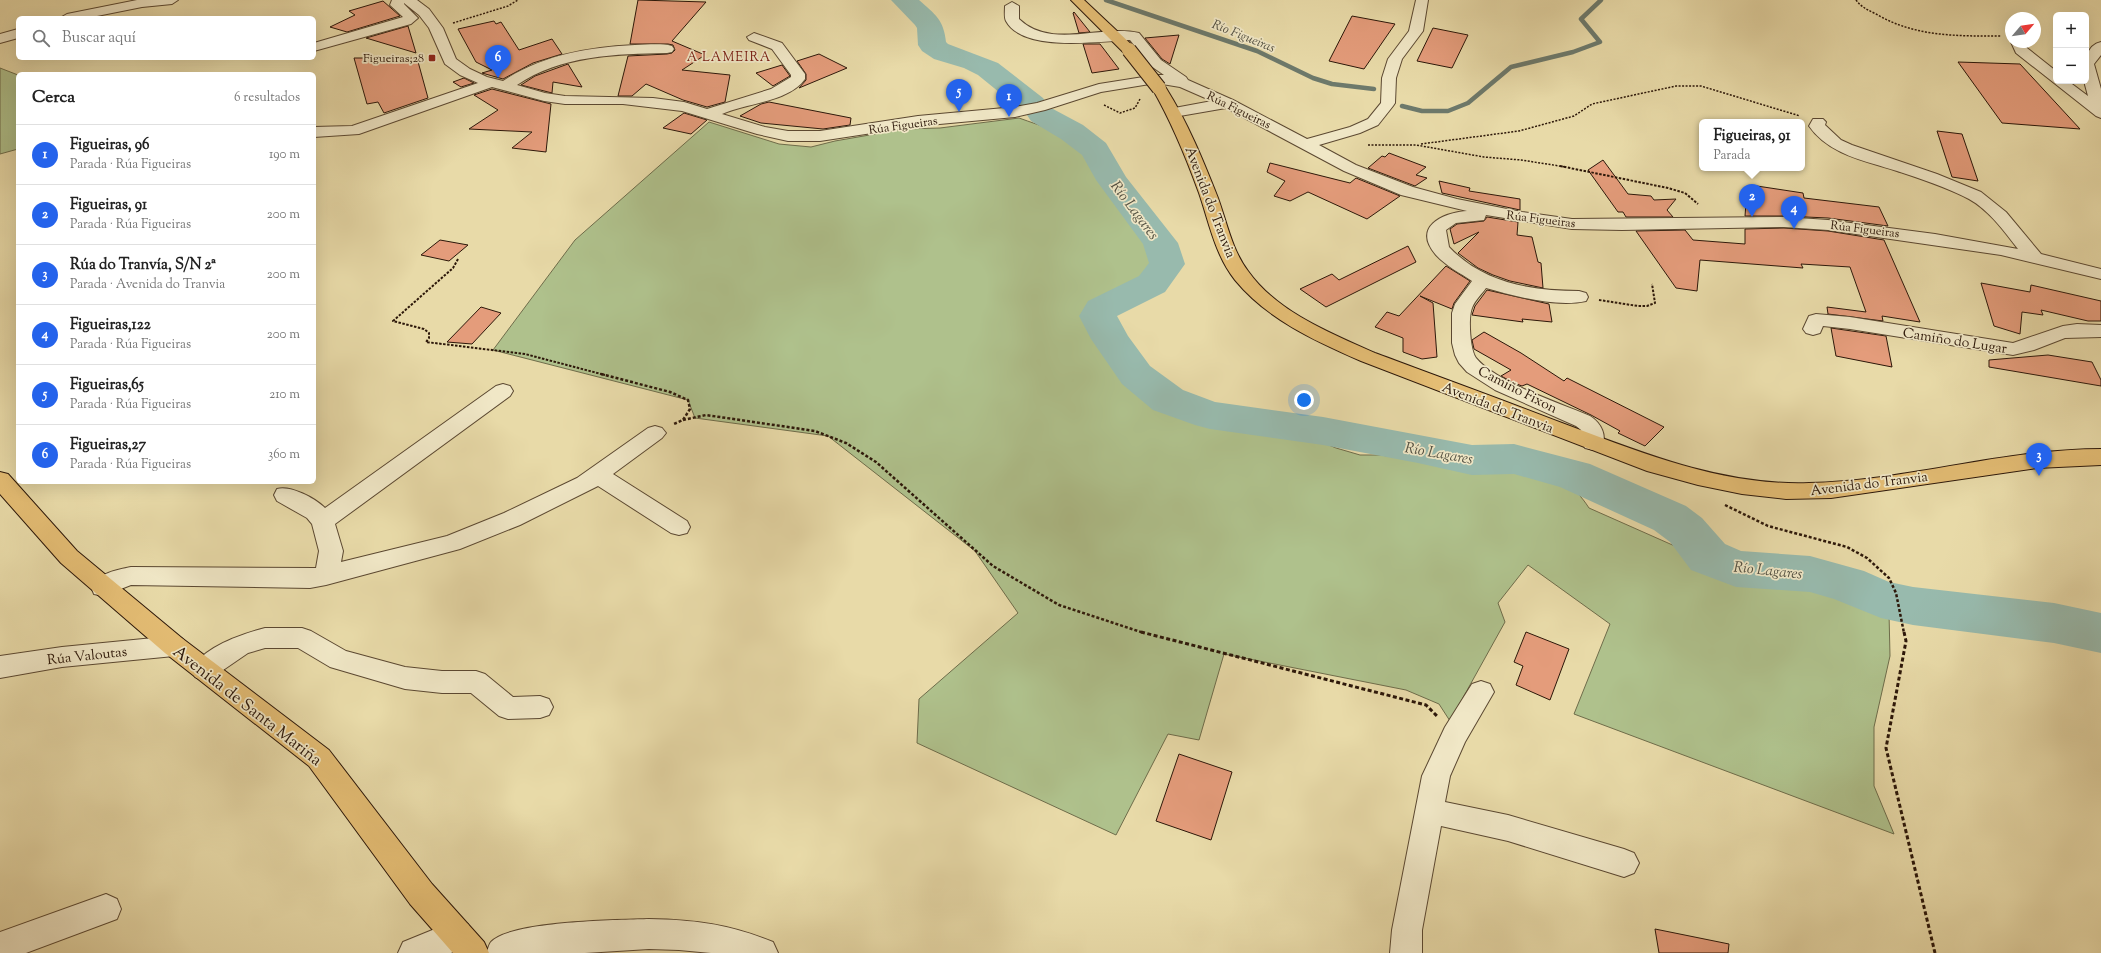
<!DOCTYPE html>
<html lang="es">
<meta charset="utf-8">
<style>
:root{--surface:#fff;--page:#f6f6f6;--text:#222;--muted:#767676;--line:#e0e0e0;--accent:#2563eb}
body{margin:0;font-family:"Sorts Mill Goudy",serif;background:var(--page);color:var(--text)}
.controls{position:absolute;right:12px;top:12px;display:grid;overflow:hidden;border-radius:6px;box-shadow:0 4px 16px #0002}
.controls button{width:36px;height:36px;display:grid;place-items:center;padding:0;border:0;border-bottom:1px solid var(--line);background:var(--surface);color:var(--text);font:20px sans-serif}
.compass{position:absolute;left:2005px;top:12px;width:36px;height:36px;border-radius:50%;background:var(--surface);box-shadow:0 4px 16px #0002;rotate:61deg}
.you{position:absolute;left:1304px;top:400px;width:14px;height:14px;margin:-10px;border:3px solid #fff;border-radius:50%;background:#1a73e8;box-shadow:0 0 0 6px #1a73e833}
.badge{display:grid;place-items:center;width:26px;height:26px;border-radius:50%;background:var(--accent);color:#fff;font-size:13px;font-weight:700}
.pin{position:absolute;translate:-50% -33px;filter:drop-shadow(0 1px 2px #0008)}
.pin::after{content:'';position:absolute;top:21px;width:14px;height:12px;background:inherit;clip-path:polygon(0 0,100% 0,50% 100%)}
.popup{position:absolute;left:1699px;top:119px;width:106px;height:52px;box-sizing:border-box;display:grid;place-content:center;border-radius:6px;background:var(--surface);filter:drop-shadow(0 1px 3px #0005);font-size:13px;white-space:nowrap;color:var(--muted)}
.popup b{font-size:15px;color:var(--text)}
.popup::after{content:'';position:absolute;left:50%;top:100%;margin-left:-8px;border:8px solid transparent;border-top-color:var(--surface)}
.list{margin:0;padding:0;list-style:none}
h2{display:flex;justify-content:space-between;align-items:center;height:52px;margin:0;padding:0 16px;font-size:17px}
h2 small{font-size:13px;font-weight:400;color:var(--muted)}
.list li{display:grid;grid-template-columns:26px 1fr auto;gap:12px;align-items:center;box-sizing:border-box;height:60px;padding:0 16px;border-top:1px solid var(--line)}
.list b{display:block;font-size:15px;white-space:nowrap}
.list p{margin:0;font-size:13px;white-space:nowrap;color:var(--muted)}
.list em{font-size:13px;font-style:normal;color:var(--muted)}
.icon{flex:none;width:22px;height:22px;fill:none;stroke:currentColor;stroke-width:2;stroke-linecap:round;stroke-linejoin:round}
.map{position:relative;flex:none;width:2101px;height:953px;overflow:hidden}
.search{position:absolute;background:var(--surface);box-shadow:0 4px 16px #0002;left:16px;top:16px;width:300px;height:44px;display:flex;align-items:center;gap:10px;box-sizing:border-box;padding:0 14px;border-radius:6px;color:var(--muted);font-size:15px}
.panel{position:absolute;background:var(--surface);box-shadow:0 4px 16px #0002;left:16px;top:72px;width:300px;height:412px;border-radius:6px}
.map>svg:first-child{display:block}
.green{fill:#afc18c;stroke:#6e6c4a}
.lines{fill:none;stroke-linecap:round;stroke-linejoin:round}
.stream{stroke:#6d796b;stroke-width:4.5}
.river{fill:#98baad;fill-rule:evenodd}
.building{fill:#e49c7b;stroke:#2c1709}
.minor-casing{stroke:#5b4831;stroke-width:2}
.major-casing{stroke:#2c1709;stroke-width:2}
.path-far3{stroke:#2c1709;stroke-width:1.5;stroke-dasharray:2 1.5;stroke-linecap:butt}
.path-far2{stroke:#2c1709;stroke-width:2;stroke-dasharray:2.5 1.5;stroke-linecap:butt}
.path-far1{stroke:#2c1709;stroke-width:2.5;stroke-dasharray:3 2;stroke-linecap:butt}
.path{stroke:#2c1709;stroke-width:3;stroke-dasharray:4 2.5;stroke-linecap:butt}
.minor{fill:#f0e7c6;fill-rule:evenodd}
.major{fill:#e4bd74;fill-rule:evenodd}
.major-bridge-casing{stroke:#2c1709;stroke-width:16;stroke-linecap:butt}
.major-bridge{stroke:#e4bd74;stroke-width:14}
.poi-dot{fill:#8f2418;stroke:#f0e7c6;stroke-width:1.5}
.labels{text-anchor:middle;stroke-width:3.5;stroke-linejoin:round;paint-order:stroke}
.far-poi-label{font-size:12px;fill:#2c1709;stroke:#f0e7c6;text-anchor:end}
.far-street-label{font-size:12px;fill:#2c1709;stroke:#f0e7c6}
.far-water-label{font-size:13px;font-style:italic;fill:#525042;stroke:#f0e7c6}
.far-neighbourhood-label{font-size:13px;letter-spacing:1px;fill:#7a1f14;stroke:#f0e7c6}
.street-label{font-size:14px;fill:#2c1709;stroke:#f0e7c6}
.water-label{font-size:15px;font-style:italic;fill:#525042;stroke:#f0e7c6}
.near-street-label{font-size:17px;fill:#2c1709;stroke:#f0e7c6}
</style>
<div class="map">
<svg width="2101" height="953" viewBox="0 0 2101 953">
<rect width="100%" height="100%" fill="#e8daa8"/>
<filter id="stains"><feTurbulence type="fractalNoise" baseFrequency=".005" numOctaves="4"/><feColorMatrix values="0 0 0 0 .2 0 0 0 0 .09 0 0 0 0 .02 0 0 0 .5 -.17"/></filter>
<radialGradient id="worn" r=".72"><stop offset=".6" stop-color="#630" stop-opacity="0"/><stop offset="1" stop-color="#630" stop-opacity=".3"/></radialGradient>
<g class="green">
<polygon points="0,68 18,75 18,149 0,154"/>
<path d="M1019,118C1041,126 1067,133 1084,149C1092,157 1091,168 1097,176C1109,197 1161,247 1151,271C1140,297 1096,293 1083,313L1098,329L1124,371L1157,403L1174,414L1193,421L1226,427L1260,428L1278,436L1310,437L1336,448L1360,455H1381L1488,472C1507,468 1544,470 1561,480C1573,487 1582,497 1589,508L1695,555L1717,573L1755,586L1839,592L1889,613L1890,656L1874,727V786L1894,834L1574,714L1610,624L1528,565L1498,603L1505,622L1450,721L1439,704L1406,690L1224,654L1199,740L1168,734L1116,835L917,743L919,699L1018,613L975,551L828,436L695,418L688,400L493,350L575,240L709,122L779,144L811,147L835,141L904,129L940,128Z"/>
</g>
<g class="lines">
<g class="stream">
<polyline points="1106,0 1257,51 1313,78 1332,84 1374,89"/>
<polyline points="1402,106 1422,111 1448,111 1468,103 1511,67 1573,52 1600,42 1581,19 1601,0"/>
</g>
<path class="river" d="M891,0H919C935,14 944,20 946,42L948,44L998,63L1043,98L1047,104L1045,107L1053,109L1083,125L1106,143L1126,177L1178,243L1185,264L1165,292L1117,316L1128,336L1150,366L1183,390L1215,402L1323,417L1472,445L1514,444L1590,464L1686,506L1702,518L1725,544L1741,551L1810,556L1864,571L1889,582L1913,587L2054,603L2101,613V653L2054,643L1913,625L1881,618L1834,599L1810,592L1736,587L1691,570L1670,542L1654,530L1560,487L1514,474L1472,475L1418,463L1323,445L1210,429L1195,425L1153,410L1122,384L1091,339L1079,316L1088,301L1139,276L1149,263L1143,244L1096,180L1082,155L1061,139L1031,121L1027,115L1029,112L1021,110L978,75L964,68L934,59L922,51L918,45L917,28L915,25Z"/>
</g>
<g class="building">
<polygon points="638,0 706,2 672,41 705,55 682,70 730,75 725,102 707,107 683,100 646,84 632,96 618,96 628,56 667,54 672,53 675,50 673,45 668,44 630,44"/>
<polygon points="383,1 400,16 347,32 330,27 355,15 349,11"/>
<polygon points="1074,12 1090,32 1079,33 1073,13"/>
<polygon points="1352,16 1395,24 1364,69 1329,61"/>
<polygon points="494,21 496,24 501,22 519,50 552,39 562,54 533,63 503,79 482,73 492,70 476,62 458,29"/>
<polygon points="408,26 416,53 366,38"/>
<polygon points="1433,28 1468,35 1452,68 1417,61"/>
<polygon points="1179,35 1170,64 1162,59 1145,38"/>
<polygon points="1083,44 1100,44 1119,69 1092,73"/>
<polygon points="819,54 847,68 799,88 806,80 806,74 797,61"/>
<polygon points="354,58 417,58 428,98 384,113 378,102 367,104"/>
<polygon points="1958,62 2020,64 2080,129 2002,123"/>
<polygon points="568,64 582,87 553,82 552,93 521,85 535,76"/>
<polygon points="782,65 790,76 773,86 756,73"/>
<polygon points="464,78 474,83 461,87 453,82"/>
<polygon points="492,89 551,104 546,152 512,148 532,132 469,129 498,110 474,95"/>
<polygon points="769,102 851,118 850,125 823,129 761,123 740,116 761,104"/>
<polygon points="684,113 707,120 691,134 663,128"/>
<polygon points="1937,131 1962,134 1978,181 1952,177"/>
<polygon points="1389,153 1426,167 1416,175 1427,178 1415,186 1368,168 1382,156 1385,157"/>
<polygon points="1603,160 1628,194 1651,196 1654,200 1676,199 1667,210 1673,217 1626,217 1623,212 1618,212 1588,170"/>
<polygon points="1270,163 1350,183 1356,178 1400,196 1367,219 1308,192 1290,201 1274,196 1285,181 1267,172"/>
<polygon points="1439,181 1470,188 1469,191 1520,199 1520,210 1442,193"/>
<polygon points="1757,186 1803,193 1804,198 1879,207 1888,226 1828,218 1784,216 1745,216 1746,203 1760,205"/>
<polygon points="1487,217 1518,222 1517,235 1532,237 1538,262 1541,263 1543,288 1510,281 1493,275 1478,268 1458,253 1479,232 1454,244 1450,229 1457,224 1484,221"/>
<polygon points="1784,228 1828,231 1884,240 1920,322 1882,316 1883,321 1828,314 1827,307 1866,312 1850,267 1801,264 1803,268 1700,260 1697,291 1676,288 1636,231 1685,230 1693,240 1745,244 1745,229"/>
<polygon points="440,240 468,245 449,261 421,255"/>
<polygon points="1408,246 1416,262 1326,307 1300,289 1332,274 1339,280"/>
<polygon points="1446,266 1470,281 1454,303 1452,309 1420,296 1433,303 1437,357 1422,359 1403,352 1403,338 1375,327 1387,312 1399,316"/>
<polygon points="1981,283 2030,292 2031,285 2101,301 2101,321 2088,321 2041,310 2043,315 2022,312 2020,334 1994,326"/>
<polygon points="1487,290 1549,304 1552,322 1522,319 1523,322 1472,315 1475,306"/>
<polygon points="481,307 501,313 472,344 447,342"/>
<polygon points="1831,328 1886,336 1892,367 1836,356"/>
<polygon points="1484,332 1521,353 1564,381 1567,378 1664,427 1645,446 1618,433 1620,431 1591,415 1527,384 1522,386 1514,383 1501,376 1511,370 1474,349 1472,340"/>
<polygon points="2048,355 2092,362 2101,380 2101,386 1989,367 1989,360"/>
<polygon points="1526,632 1569,649 1550,700 1516,685 1523,666 1514,662"/>
<polygon points="1179,754 1232,772 1211,840 1156,821"/>
<polygon points="1655,929 1729,944 1728,953 1659,953"/>
</g>
<g class="lines">
<defs>
<g id="minor">
<polygon points="137,0 178,0 172,4 142,7 87,18 60,18 67,14"/>
<path d="M392,0H417L429,9L443,28L456,59L470,69L487,77L503,81C542,55 589,47 635,45C647,45 660,43 672,46L674,49L672,52L667,53C616,54 561,55 517,85L545,93L565,96L653,98L684,102L707,109L771,89L791,77V75L772,49L749,40L747,37L754,33L782,43L805,74V79C789,102 746,103 722,114L765,127L788,131H820L918,116L1015,107L1037,103L1099,84L1156,75H1164L1151,66L1130,40C1101,41 1023,53 1006,21C1004,17 1005,11 1005,6L1012,2L1019,6V19C1051,50 1101,24 1139,33L1161,60L1186,77L1188,80L1233,100L1307,139L1350,127L1368,119L1381,103L1382,78L1388,59L1409,31L1416,0H1428L1423,31L1402,59L1396,78L1395,103L1393,106L1378,125L1360,133L1319,145L1356,165L1413,187L1457,199L1522,212L1572,219L1784,217L1828,220L1935,234L2018,249C2004,231 1989,210 1969,199C1946,187 1921,179 1897,171C1866,161 1829,155 1809,126L1813,119H1823L1826,122L1825,125L1841,140L1852,145L1937,174L1981,192L2006,212L2041,254L2101,269V279L2001,255L1828,230L1784,227L1622,230L1572,229L1486,215L1484,220L1456,223L1446,230L1449,247C1483,283 1532,291 1579,291L1586,293L1588,297L1586,301C1557,308 1514,296 1486,288C1482,294 1475,300 1472,308C1468,318 1470,350 1476,358C1497,383 1560,403 1590,416C1601,423 1608,436 1601,448L1593,450L1585,448L1582,443L1581,430L1576,426L1495,390L1467,372L1459,363L1455,355L1452,343V313L1455,304L1472,281C1460,273 1446,266 1436,255C1412,227 1442,213 1467,211L1401,195L1344,171L1226,108L1174,117L1169,115L1166,112L1169,109L1212,101L1180,87L1156,83L1101,92L1045,110L1015,117L918,126L820,141H788L757,134L682,111L623,104H565L544,101L492,87L359,134L314,137V127L352,126L478,83L460,75L445,64L429,28L419,15L404,3V4L418,18L411,24L314,51V43L403,17L390,5Z"/>
<polygon points="18,29 18,38 0,43 0,34"/>
<path d="M2011,42H2025L2027,48L2056,71V81H2068L2088,96L2084,81H2086C2086,67 2083,46 2101,42V55L2094,64L2101,89V118L2096,116L2016,53Z"/>
<polygon points="1816,314 1850,317 2013,343 2063,326 2077,324 2101,325 2101,337 2065,338 2034,350 2013,355 1850,329 1823,326 1820,333 1813,335 1806,333 1803,329 1809,316"/>
<path d="M503,384L510,386L513,391L510,396L335,524L343,551L341,562L447,536L504,513L577,478L648,428L655,426L662,428L666,433L662,438L613,474L687,521L690,527L687,533L679,535L671,533L598,486L520,525L460,549L326,585L310,588L131,585L103,596L94,594L91,587C99,573 116,570 131,567L316,568L319,551L312,524L307,518L277,501L274,495L277,489C290,485 315,498 325,508L496,386Z"/>
<path d="M265,628H302L311,631L346,651L405,667L442,671H476L485,674L513,697L540,696L549,699L553,707L549,715L540,718L508,719L499,716L471,693H442L405,689L330,667L298,648H265L248,653L213,677L204,681L195,677L191,670C203,647 242,634 265,628Z"/>
<polygon points="174,636 183,639 187,646 183,653 174,656 62,667 0,678 0,656 62,647"/>
<polygon points="1481,681 1490,684 1494,692 1465,742 1450,776 1445,802 1508,815 1624,849 1634,853 1639,863 1634,873 1624,877 1508,841 1441,826 1422,930 1422,953 1390,953 1392,930 1422,776 1445,727 1472,684"/>
<polygon points="106,894 117,899 121,909 117,919 26,953 0,953 0,932"/>
<path d="M649,919C696,920 729,924 773,942L778,953H711L679,950L649,949L585,953H486C488,950 489,944 491,942C510,921 619,920 649,919Z"/>
<polygon points="457,920 468,924 472,935 468,946 451,953 398,953 403,942"/>
</g>
<g id="major">
<polygon points="1071,0 1084,0 1134,47 1136,50 1134,53 1124,53"/>
<path d="M1159,84L1164,85L1166,88C1188,123 1203,160 1218,198C1227,223 1232,250 1248,271C1277,312 1330,333 1375,353C1437,376 1500,399 1562,423C1642,453 1722,486 1809,483C1907,481 2003,449 2101,449V465L2037,468L1831,498L1786,499L1742,494L1698,485L1647,471L1361,361C1315,341 1267,319 1235,280C1215,255 1209,222 1199,193C1186,157 1171,121 1152,88L1154,85Z"/>
<polygon points="0,472 8,474 77,551 183,639 329,750 432,884 484,942 489,953 453,953 410,904 309,766 165,653 61,563 0,494"/>
</g>
</defs>
<use href="#minor" class="minor-casing"/>
<use href="#major" class="major-casing"/>
<g class="path-far3">
<path d="M1856,0C1861,7 1868,10 1876,14C1915,37 1957,36 2001,36"/>
<polyline points="453,23 508,6 518,0"/>
<polyline points="1104,105 1120,113 1135,108 1140,99"/>
<polyline points="1421,144 1519,131 1574,116 1592,104 1676,86 1701,86 1800,116"/>
<polyline points="1368,145 1416,145 1484,157 1521,160 1566,167"/>
</g>
<g class="path-far2">
<polyline points="1560,166 1668,188 1685,193 1698,204"/>
<polyline points="458,259 453,268 393,321 424,329 429,333 429,338 426,342 525,354 605,375"/>
<polyline points="1599,300 1638,306 1647,306 1655,303 1652,284"/>
</g>
<g class="path-far1">
<polyline points="601,374 670,392 688,400 690,409 683,420 674,424"/>
<polyline points="683,420 706,415 815,431 846,443 876,462 993,566 1059,605 1144,633"/>
<polyline points="1725,505 1768,526 1847,547 1867,558 1889,578 1896,593 1904,633"/>
</g>
<g class="path">
<polyline points="1141,632 1426,705 1437,716"/>
<polyline points="1904,632 1906,641 1886,748 1935,953"/>
</g>
<use href="#minor" class="minor"/>
<use href="#major" class="major"/>
<defs>
<polyline id="major-bridge" points="1129,50 1159,88"/>
</defs>
<use href="#major-bridge" class="major-bridge-casing"/>
<use href="#major-bridge" class="major-bridge"/>
</g>
<rect class="poi-dot" x="428" y="54" width="8" height="8" rx="2"/>
<g class="labels">
<g class="far-poi-label">
<text x="424" y="62">Figueiras,28</text>
</g>
<g class="far-street-label">
<text transform="translate(1239 110) rotate(26)" y="4">Rúa Figueiras</text>
<text transform="translate(903 125) rotate(-8)" y="4">Rúa Figueiras</text>
<text transform="translate(1541 219) rotate(7)" y="4">Rúa Figueiras</text>
<text transform="translate(1865 229) rotate(7)" y="4">Rúa Figueiras</text>
</g>
<g class="far-water-label">
<text transform="translate(1244 35) rotate(22)" y="5">Río Figueiras</text>
</g>
<g class="far-neighbourhood-label">
<text x="729" y="61">A LAMEIRA</text>
</g>
<g class="street-label">
<text transform="translate(1211 202) rotate(69)" y="5">Avenida do Tranvia</text>
<text transform="translate(1955 340) rotate(9)" y="5">Camiño do Lugar</text>
<text transform="translate(1518 389) rotate(27)" y="5">Camiño Fixon</text>
<text transform="translate(1498 407) rotate(21)" y="5">Avenida do Tranvia</text>
<text transform="translate(1869 483) rotate(-7)" y="5">Avenida do Tranvia</text>
<text transform="translate(87 655) rotate(-6)" y="5">Rúa Valoutas</text>
</g>
<g class="water-label">
<text transform="translate(1135 210) rotate(53)" y="5">Río Lagares</text>
<text transform="translate(1439 453) rotate(10)" y="5">Río Lagares</text>
<text transform="translate(1768 570) rotate(6)" y="5">Río Lagares</text>
</g>
<g class="near-street-label">
<text transform="translate(248 705) rotate(38)" y="6">Avenida de Santa Mariña</text>
</g>
</g>
<rect width="100%" height="100%" filter="url(#stains)"/>
<rect width="100%" height="100%" fill="url(#worn)"/>
</svg>
<div class="controls">
<button>+</button>
<button>−</button>
</div>
<svg class="compass" viewBox="-18 -18 36 36"><path d="M0-13l5 13h-10z" fill="#e53935"/><path d="M0 13l5-13h-10z" fill="#767676"/></svg>
<div class="you"></div>
<div class="pin badge" style="left:1009px;top:117px">1</div>
<div class="pin badge" style="left:1752px;top:217px">2</div>
<div class="popup"><b>Figueiras, 91</b>Parada</div>
<div class="pin badge" style="left:2039px;top:476px">3</div>
<div class="pin badge" style="left:1794px;top:229px">4</div>
<div class="pin badge" style="left:959px;top:112px">5</div>
<div class="pin badge" style="left:498px;top:78px">6</div>
<div class="search"><svg class="icon" aria-label="search" viewBox="0 0 24 24"><circle cx="10" cy="10" r="6"/><path d="M15 15l6 6"/></svg>Buscar aquí</div>
<section class="panel">
<h2>Cerca<small>6 resultados</small></h2>
<ul class="list">
<li><span class="badge">1</span><div><b>Figueiras, 96</b><p>Parada · Rúa Figueiras</p></div><em>190 m</em></li>
<li><span class="badge">2</span><div><b>Figueiras, 91</b><p>Parada · Rúa Figueiras</p></div><em>200 m</em></li>
<li><span class="badge">3</span><div><b>Rúa do Tranvía, S/N 2ª</b><p>Parada · Avenida do Tranvia</p></div><em>200 m</em></li>
<li><span class="badge">4</span><div><b>Figueiras,122</b><p>Parada · Rúa Figueiras</p></div><em>200 m</em></li>
<li><span class="badge">5</span><div><b>Figueiras,65</b><p>Parada · Rúa Figueiras</p></div><em>210 m</em></li>
<li><span class="badge">6</span><div><b>Figueiras,27</b><p>Parada · Rúa Figueiras</p></div><em>360 m</em></li>
</ul>
</section>
</div>
